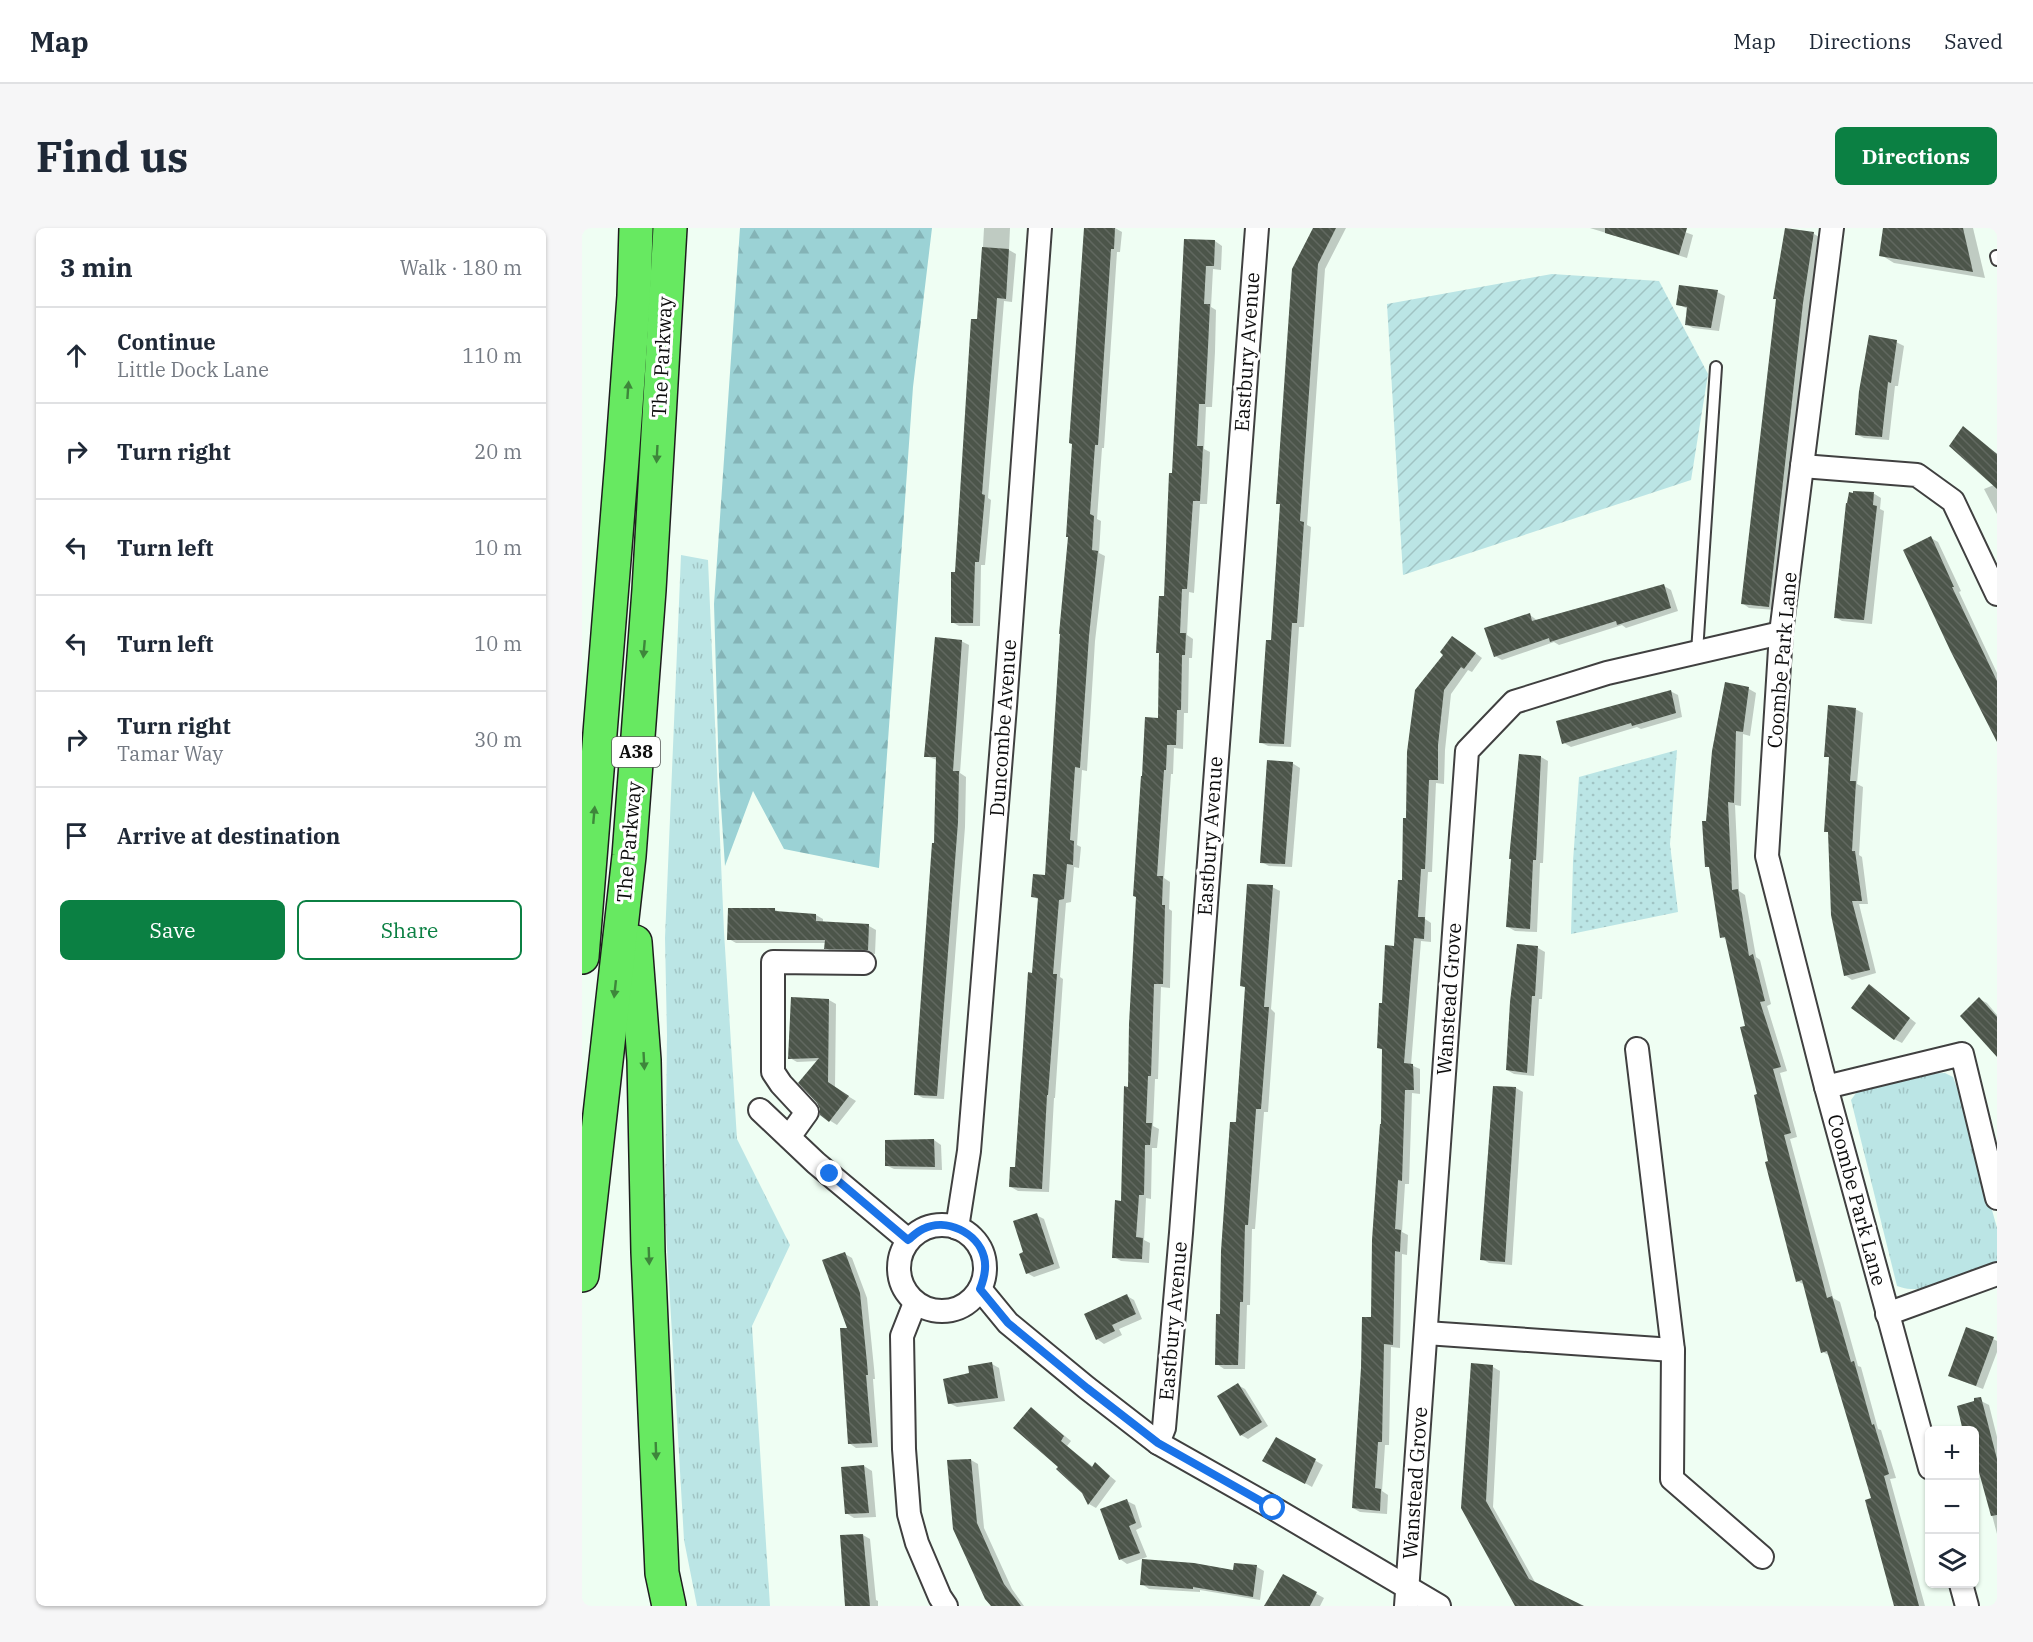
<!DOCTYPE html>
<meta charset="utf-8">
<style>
:root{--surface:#fff;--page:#f6f6f7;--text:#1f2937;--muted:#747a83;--line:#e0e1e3;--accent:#0b8043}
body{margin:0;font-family:"IBM Plex Serif",serif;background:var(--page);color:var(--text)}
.controls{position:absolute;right:18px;bottom:18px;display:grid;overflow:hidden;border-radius:9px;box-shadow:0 2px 4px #0004}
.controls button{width:54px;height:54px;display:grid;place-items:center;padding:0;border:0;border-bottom:2px solid var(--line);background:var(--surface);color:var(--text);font:30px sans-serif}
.stop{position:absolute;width:18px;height:18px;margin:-14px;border:4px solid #1a73e8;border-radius:50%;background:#fff}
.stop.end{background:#1a73e8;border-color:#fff;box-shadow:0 2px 6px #0008}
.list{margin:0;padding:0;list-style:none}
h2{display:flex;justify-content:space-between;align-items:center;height:78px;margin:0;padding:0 24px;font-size:26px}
h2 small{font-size:20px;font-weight:400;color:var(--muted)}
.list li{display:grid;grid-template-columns:39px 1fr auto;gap:18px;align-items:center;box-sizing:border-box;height:96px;padding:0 24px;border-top:2px solid var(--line)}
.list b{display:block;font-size:22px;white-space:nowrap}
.list p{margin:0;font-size:20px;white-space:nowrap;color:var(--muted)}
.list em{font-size:20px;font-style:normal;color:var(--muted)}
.actions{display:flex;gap:12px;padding:18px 24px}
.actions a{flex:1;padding:14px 0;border:2px solid var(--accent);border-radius:9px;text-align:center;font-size:21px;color:var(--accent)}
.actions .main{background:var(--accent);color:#fff}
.icon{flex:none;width:33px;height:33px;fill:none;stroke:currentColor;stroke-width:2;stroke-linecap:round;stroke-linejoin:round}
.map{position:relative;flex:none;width:1415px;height:1378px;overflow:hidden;border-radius:9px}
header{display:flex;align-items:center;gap:36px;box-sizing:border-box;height:84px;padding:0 30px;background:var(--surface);border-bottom:2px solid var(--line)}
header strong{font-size:28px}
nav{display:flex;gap:33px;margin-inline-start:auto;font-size:21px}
.intro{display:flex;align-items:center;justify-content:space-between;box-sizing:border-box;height:144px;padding:0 36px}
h1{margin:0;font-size:42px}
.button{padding:15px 27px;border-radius:9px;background:var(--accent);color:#fff;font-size:21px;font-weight:700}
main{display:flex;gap:36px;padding:0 36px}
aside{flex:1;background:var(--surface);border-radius:9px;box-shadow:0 2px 4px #0004}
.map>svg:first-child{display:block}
.grass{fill:url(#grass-tufts)}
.forest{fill:url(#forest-firs)}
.park{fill:url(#park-dots)}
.garden{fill:url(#garden-furrows)}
.shadow{fill:#0003}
.building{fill:url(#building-back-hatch)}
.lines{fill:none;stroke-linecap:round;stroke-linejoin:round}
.lane-casing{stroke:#404040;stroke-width:14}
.street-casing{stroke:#404040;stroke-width:26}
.highway-casing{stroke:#1e1e1e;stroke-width:36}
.lane{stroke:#fff;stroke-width:10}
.street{stroke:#fff;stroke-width:22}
.highway{stroke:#67e961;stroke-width:33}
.oneway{fill:#3e863b}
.route{stroke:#1a73e8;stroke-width:8}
.labels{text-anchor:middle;stroke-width:6;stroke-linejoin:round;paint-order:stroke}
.shield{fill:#fff;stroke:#565656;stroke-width:1.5}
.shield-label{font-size:18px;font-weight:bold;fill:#0d0d0d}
.street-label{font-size:20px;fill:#0d0d0d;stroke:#fff}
</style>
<header>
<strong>Map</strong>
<nav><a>Map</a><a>Directions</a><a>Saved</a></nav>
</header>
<div class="intro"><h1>Find us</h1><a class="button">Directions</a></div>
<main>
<aside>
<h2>3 min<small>Walk · 180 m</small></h2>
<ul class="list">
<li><svg class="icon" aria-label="ahead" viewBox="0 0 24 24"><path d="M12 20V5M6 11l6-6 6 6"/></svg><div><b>Continue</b><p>Little Dock Lane</p></div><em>110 m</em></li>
<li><svg class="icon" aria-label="right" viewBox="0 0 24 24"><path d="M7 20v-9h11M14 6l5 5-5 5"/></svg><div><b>Turn right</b></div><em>20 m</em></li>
<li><svg class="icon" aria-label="left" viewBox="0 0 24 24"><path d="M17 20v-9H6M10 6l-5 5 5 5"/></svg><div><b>Turn left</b></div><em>10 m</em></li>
<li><svg class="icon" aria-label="left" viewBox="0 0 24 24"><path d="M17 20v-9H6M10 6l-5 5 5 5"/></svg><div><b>Turn left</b></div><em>10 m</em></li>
<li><svg class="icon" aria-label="right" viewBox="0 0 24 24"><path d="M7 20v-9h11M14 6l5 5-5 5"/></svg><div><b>Turn right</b><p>Tamar Way</p></div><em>30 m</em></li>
<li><svg class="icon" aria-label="arrive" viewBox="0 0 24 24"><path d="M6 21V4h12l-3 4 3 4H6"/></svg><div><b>Arrive at destination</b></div></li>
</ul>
<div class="actions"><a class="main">Save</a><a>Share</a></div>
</aside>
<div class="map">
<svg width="1415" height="1378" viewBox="0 0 1415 1378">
<defs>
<pattern id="grass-tufts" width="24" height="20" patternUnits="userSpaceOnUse" patternTransform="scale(1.5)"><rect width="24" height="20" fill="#bbe5e5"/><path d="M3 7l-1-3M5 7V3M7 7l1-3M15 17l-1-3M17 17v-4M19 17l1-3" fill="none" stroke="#a0c3c3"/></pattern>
<pattern id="forest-firs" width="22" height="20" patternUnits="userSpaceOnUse" patternTransform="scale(1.5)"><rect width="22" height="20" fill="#9bd2d5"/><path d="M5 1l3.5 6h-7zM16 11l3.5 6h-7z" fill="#84b3b6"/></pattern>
<pattern id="park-dots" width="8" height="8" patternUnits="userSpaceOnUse" patternTransform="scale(1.5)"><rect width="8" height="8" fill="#bbe5e5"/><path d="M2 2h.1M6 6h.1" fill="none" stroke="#a0c3c3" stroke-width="1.8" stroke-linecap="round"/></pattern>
<pattern id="garden-furrows" width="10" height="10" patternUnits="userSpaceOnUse" patternTransform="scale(1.5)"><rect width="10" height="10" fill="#bbe5e5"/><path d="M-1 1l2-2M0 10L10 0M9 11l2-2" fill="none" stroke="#a0c3c3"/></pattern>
<pattern id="building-back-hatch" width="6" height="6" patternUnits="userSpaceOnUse" patternTransform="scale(1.5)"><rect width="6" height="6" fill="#4c554a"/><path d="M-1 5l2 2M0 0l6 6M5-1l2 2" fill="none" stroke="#616860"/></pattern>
</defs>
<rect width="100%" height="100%" fill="#effef3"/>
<g class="grass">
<polygon points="99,327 126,332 142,704 155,911 208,1017 170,1098 188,1378 115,1378 102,1312 83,986 85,807 83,710"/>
<path d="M1363,845L1371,849L1379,871L1415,1000V1035C1404,1047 1346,1062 1329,1061C1324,1061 1319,1059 1315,1058L1269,872L1277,861L1332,846Z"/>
</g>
<polygon class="forest" points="158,0 350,0 331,159 297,640 202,621 171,563 143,638 137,548 132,376"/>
<polygon class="park" points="1095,522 1088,616 1096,684 989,706 991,633 997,549"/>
<polygon class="garden" points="970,46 1077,53 1126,146 1109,252 821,347 805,76"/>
<g class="shadow">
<polygon points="402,0 428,0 427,22 434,26 430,74 422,73 406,270 409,272 403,337 399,337 398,398 377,398 370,394 397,93"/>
<polygon points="503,0 533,0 540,4 538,24 535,24 522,220 520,220 515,291 519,293 517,325 523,328 513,413 505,543 500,542 495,617 499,619 497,640 492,639 489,674 484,675 478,749 481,751 473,870 472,870 467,964 436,963 429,959 435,941 457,672 451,668 464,649 487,309"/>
<polygon points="733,0 764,0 743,41 725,297 729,299 722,399 717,399 709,519 686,518 678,514 690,414 700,277 696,275"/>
<polygon points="1008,0 1092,0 1111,7 1105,30"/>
<polygon points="1302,0 1391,0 1403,50 1312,35 1299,27"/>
<polygon points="1232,6 1239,10 1228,80 1194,382 1167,380 1160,375 1196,72 1193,70"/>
<polygon points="603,12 633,13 640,18 639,42 631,41 629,79 634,82 633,124 630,179 624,179 622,221 628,224 627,245 625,276 618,276 612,365 607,364 605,407 611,411 610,430 607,430 606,485 602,485 601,521 592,520 591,546 589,546 582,650 588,654 587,681 590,683 588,760 579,759 576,851 573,851 571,898 577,901 575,920 570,920 569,971 564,970 562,1012 568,1015 567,1035 539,1033 532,1029 540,974 577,492 579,426 575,424 583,370 591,247"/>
<polygon points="1135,64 1143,68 1137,103 1111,100 1104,96 1106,81 1095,76"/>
<polygon points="1314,114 1322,118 1316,158 1313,158 1307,212 1282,210 1274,206"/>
<polygon points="1381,200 1415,226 1415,286 1402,261 1412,257"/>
<polygon points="1291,265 1299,270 1298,281 1302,283 1290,396 1260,393 1253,389"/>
<polygon points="1349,310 1356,314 1379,363 1377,364 1415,445 1415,510"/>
<polygon points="1082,358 1089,362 1096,383 1044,400 1040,397 977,417 972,414 920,432 913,428 948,387 956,393"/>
<polygon points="379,413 387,417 378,545 384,549 383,599 362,871 341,870 334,866 354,617 355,532 344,528"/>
<polygon points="878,414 900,430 890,444 886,442 869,466 863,522 862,556 854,555 850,644 846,644 843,691 849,695 849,714 839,713 829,837 838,841 838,866 830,865 827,956 823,956 820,1004 826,1007 825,1027 820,1026 818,1120 809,1119 807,1217 803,1217 800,1263 806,1267 805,1286 778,1284 771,1280 790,1091 802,823 796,819 801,776 814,720 821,654 825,592 826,525"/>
<polygon points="1144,456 1167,461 1174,465 1168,508 1161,506 1159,578 1153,577 1157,663 1163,667 1174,729 1178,732 1189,776 1185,778 1205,843 1198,845 1215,909 1208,911 1251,1070 1258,1074 1276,1138 1279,1139 1296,1201 1299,1202 1314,1250 1308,1251 1343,1378 1314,1378 1285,1273 1291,1271 1248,1128 1241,1124 1223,1057 1215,1053 1187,934 1165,799 1145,712 1140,709 1129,640 1125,638 1126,595"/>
<polygon points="1088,463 1096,467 1100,489 1059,501 1055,499 989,519 982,515"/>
<polygon points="1273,481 1281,485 1275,556 1281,559 1277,627 1280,629 1286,676 1277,676 1294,745 1270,752 1263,747 1248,605 1244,603 1248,530 1244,528"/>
<polygon points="959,529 966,533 961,635 958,635 955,704 933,703 926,699"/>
<polygon points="710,535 718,540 710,639 687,638 680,634"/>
<polygon points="690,659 698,663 689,781 693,785 686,884 682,884 673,1001 670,1001 668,1077 665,1077 663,1141 642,1141 635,1136 664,760 660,758"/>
<polygon points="192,681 199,685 234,687 241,691 241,695 287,698 294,702 293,726 251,724 244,720 244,715 154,715 147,711"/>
<polygon points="956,720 963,724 960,771 957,771 952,848 932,846 925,842"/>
<polygon points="1287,758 1334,795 1320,815 1312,811"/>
<polygon points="1397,771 1405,775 1415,787 1415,825"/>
<polygon points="247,772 254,776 253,860 274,873 255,897 239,887 236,833 215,834 208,830"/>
<polygon points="913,859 934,860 941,864 930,1037 907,1035 900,1031"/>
<polygon points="352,912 359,917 360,942 312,941 304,937"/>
<polygon points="454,987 462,991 478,1040 452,1049 445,1045 443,1025"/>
<polygon points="263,1026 270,1030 285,1070 292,1140 293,1151 291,1151 296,1219 274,1220 267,1215 267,1101"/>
<polygon points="545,1068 552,1072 560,1091 537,1101 540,1107 522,1116 515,1111"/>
<polygon points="1411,1111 1415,1113 1415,1124 1401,1161 1375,1151"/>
<polygon points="410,1136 417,1140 423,1173 375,1179 367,1175 388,1146"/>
<polygon points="911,1139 918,1143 911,1279 954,1356 996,1378 939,1378 933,1375 880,1280"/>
<polygon points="656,1157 663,1161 686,1198 666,1211 659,1207"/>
<polygon points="1399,1173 1407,1177 1415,1209 1415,1306 1395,1230 1392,1229 1392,1202"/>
<polygon points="450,1181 489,1213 485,1218 511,1239 513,1236 534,1253 514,1280 507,1276 501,1264 478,1239"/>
<polygon points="695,1211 741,1237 730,1259 682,1232"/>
<polygon points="389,1232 396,1236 402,1300 430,1361 442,1378 411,1378 405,1370 372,1301"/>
<polygon points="282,1238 290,1243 294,1289 272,1290 264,1285"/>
<polygon points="545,1273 553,1277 560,1299 554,1302 565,1329 545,1336 538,1331"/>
<polygon points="281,1307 288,1311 294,1372 296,1373 296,1378 264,1378 259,1309"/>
<polygon points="675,1339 682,1343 678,1372 618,1362 618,1364 567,1361 560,1356"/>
<polygon points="702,1348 742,1370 738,1378 697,1378 687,1372"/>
</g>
<g class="building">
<polygon points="502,0 533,0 532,21 529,21 516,217 513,217 508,286 512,288 510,322 516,323 507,408 498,540 493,539 488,612 492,613 491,637 485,636 482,671 477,672 471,746 475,746 466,867 465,867 460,961 427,959 428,939 433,939 446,744 450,745 456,670 449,669 451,646 463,647 478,406 477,406 486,309 484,309 490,216 487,215"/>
<polygon points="731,0 754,0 736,36 718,293 722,294 715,395 710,395 702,516 677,515 684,412 689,412 698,276 694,276 710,41"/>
<polygon points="1023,0 1105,0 1097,27 1023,5"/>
<polygon points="1203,0 1232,4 1221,75 1187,379 1159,376 1194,71 1191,71"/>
<polygon points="1301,0 1381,0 1391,44 1297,28"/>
<polygon points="602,11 633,12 632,38 624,38 622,76 628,76 626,119 623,176 617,176 615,218 621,218 620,240 618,273 611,273 605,361 600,361 598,405 604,405 603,427 600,427 599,482 595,482 594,517 585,517 584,542 582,542 575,648 581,648 580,677 583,677 581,756 572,756 569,848 566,848 564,895 570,895 568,917 563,917 562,967 557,967 554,1009 561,1010 560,1031 530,1030 533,972 539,973 542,858 546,859 547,796 554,669 551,668 559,548 560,548 563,489 576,490 577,425 574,425 577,368 582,368 587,245 590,245"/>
<polygon points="400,19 427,21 424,71 415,70 400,266 403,267 397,334 393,334 391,395 369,395 369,344 373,344 389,91 395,91"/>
<polygon points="1097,57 1136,62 1129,100 1103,97 1105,79 1094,77"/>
<polygon points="1287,107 1315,112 1309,155 1306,154 1300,209 1273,207 1277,163"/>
<polygon points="1381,198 1415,226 1415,261 1367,218"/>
<polygon points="1271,263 1292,264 1291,277 1295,278 1282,392 1252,390 1264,275 1265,275 1267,264 1271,265"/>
<polygon points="1349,308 1372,359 1370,359 1415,453 1415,514 1369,424 1321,322"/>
<polygon points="1082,356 1089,380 1035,397 1034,393 968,414 967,410 912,429 902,400 948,385 950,393"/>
<polygon points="870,408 894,425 882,441 879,439 862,462 856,517 856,552 847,552 843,641 839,641 836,689 843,689 842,711 832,710 822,835 831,836 832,862 823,862 820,953 816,952 813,1001 819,1002 818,1024 813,1023 811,1117 802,1116 800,1214 796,1214 793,1260 799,1261 798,1283 770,1280 779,1140 780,1089 789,1089 790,1012 798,896 799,896 800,821 795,820 797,775 800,775 803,717 812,718 816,652 820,652 821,590 824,590 825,524 833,462 861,427 858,424"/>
<polygon points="353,409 380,412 371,543 377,543 376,594 355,868 332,867 350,615 352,615 354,529 342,529"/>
<polygon points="1143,454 1167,459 1161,504 1154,503 1152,575 1146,574 1150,662 1156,661 1167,728 1171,726 1183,773 1178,774 1199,839 1191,841 1209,905 1202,907 1245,1070 1250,1068 1269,1134 1272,1133 1290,1197 1292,1196 1307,1246 1302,1248 1337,1378 1312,1378 1283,1272 1289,1270 1245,1123 1239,1125 1220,1052 1214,1054 1183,934 1186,933 1172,867 1175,866 1158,799 1163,798 1143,709 1138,710 1127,639 1123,639 1120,593 1124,593 1130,523"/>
<polygon points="1089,462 1094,485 1050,498 1049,495 980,516 974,493"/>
<polygon points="1246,477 1274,480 1268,553 1274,553 1270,623 1273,623 1280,673 1270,673 1288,742 1262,748 1249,687 1246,604 1242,604 1247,529 1242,529"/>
<polygon points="937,526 959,528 954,632 951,632 948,701 924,699 929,631 927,631"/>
<polygon points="685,532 711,534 703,636 678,635"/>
<polygon points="665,656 691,657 682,779 687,779 679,881 674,881 666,997 663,997 661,1074 658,1074 656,1137 633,1137 634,1086 638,1086 639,1023 648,894 654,894 663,759 658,758"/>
<polygon points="146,680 193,680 193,683 234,686 234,693 287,696 286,722 242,721 243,712 145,712"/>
<polygon points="935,716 956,718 953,768 950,768 945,845 924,842 928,774"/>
<polygon points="1287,756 1328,790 1312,812 1269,780"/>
<polygon points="209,769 247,771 246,854 267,868 247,894 238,887 238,881 235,875 216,855 237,830 206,831"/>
<polygon points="1397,769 1415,789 1415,829 1378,788"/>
<polygon points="911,858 934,859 923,1034 898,1032"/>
<polygon points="352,911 353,939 303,938 303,912"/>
<polygon points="455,985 472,1036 444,1046 437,1026 441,1024 431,993"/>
<polygon points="263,1024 278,1065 285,1135 286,1147 284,1147 290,1215 266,1216 258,1100 265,1100 240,1032"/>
<polygon points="545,1066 554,1086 530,1097 533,1103 514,1112 502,1086"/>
<polygon points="1384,1099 1412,1109 1394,1158 1366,1148"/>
<polygon points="410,1134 416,1170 366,1176 361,1151 387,1145 386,1138"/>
<polygon points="889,1135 911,1137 904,1273 947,1351 1002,1378 933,1378 879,1280"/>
<polygon points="656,1155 680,1194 658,1208 635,1168"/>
<polygon points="1399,1169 1415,1231 1415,1287 1409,1288 1392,1226 1392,1203 1381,1203 1375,1178 1392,1173 1392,1170"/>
<polygon points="449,1179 482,1208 479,1213 510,1239 513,1234 528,1248 506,1277 500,1265 474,1241 476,1239 431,1200"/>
<polygon points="694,1209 734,1231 723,1256 680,1233"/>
<polygon points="389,1231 395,1295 422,1356 439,1378 409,1378 403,1371 371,1301 365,1232"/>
<polygon points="282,1237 287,1285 263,1286 259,1239"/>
<polygon points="545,1271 554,1295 547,1298 558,1325 537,1332 518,1281"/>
<polygon points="281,1306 288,1378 263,1378 258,1307"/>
<polygon points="560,1331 612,1335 651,1342 652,1335 675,1337 671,1369 611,1359 611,1361 558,1357"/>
<polygon points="701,1346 735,1364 728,1378 682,1378"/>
</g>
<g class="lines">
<defs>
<g id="lane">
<polyline points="1414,28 1415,32"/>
<polyline points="1115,424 1134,139"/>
</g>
<g id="street">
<polyline points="1250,0 1199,405 1185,628 1244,859 1348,1240"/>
<polyline points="1220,238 1335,247 1371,273 1415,366"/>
<polyline points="1055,821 1091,1122 1090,1251 1180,1329"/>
<polyline points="1244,859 1380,826 1415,970"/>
<polyline points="178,882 234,935 326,1012"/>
<polyline points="207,909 225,884 199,856 191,844 191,734 282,735"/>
<circle cx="360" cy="1040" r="43"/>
<polyline points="375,1000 387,923 423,478 458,0"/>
<polyline points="398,1061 426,1095 505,1160 576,1215 691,1280 857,1378"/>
<polyline points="333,1075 320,1108 322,1221 327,1286 335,1315 358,1369 364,1378"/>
<polyline points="1305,1086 1415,1046"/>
<polyline points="844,1105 1091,1122"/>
<polyline points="576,1215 582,1200 599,1005 675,0"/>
<polyline points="1379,1356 1385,1378"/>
<polyline points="824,1378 885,523 932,474 1025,445 1199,405"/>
</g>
<g id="highway">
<polyline points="53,714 62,832 66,1024 80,1345 87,1378"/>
<polyline points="0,729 40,232 52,68 54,0"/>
<polyline points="0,1047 47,628 67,362 88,0"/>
</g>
</defs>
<use href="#lane" class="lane-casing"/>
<use href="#street" class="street-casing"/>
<use href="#highway" class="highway-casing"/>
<use href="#lane" class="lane"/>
<use href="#street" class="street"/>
<use href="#highway" class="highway"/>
</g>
<defs><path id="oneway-solid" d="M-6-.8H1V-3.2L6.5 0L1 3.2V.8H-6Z" transform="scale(1.5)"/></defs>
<g class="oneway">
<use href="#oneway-solid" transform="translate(46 162) rotate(-86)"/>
<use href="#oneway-solid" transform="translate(75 226) rotate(93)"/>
<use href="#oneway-solid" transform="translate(62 421) rotate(95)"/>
<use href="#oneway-solid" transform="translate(12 587) rotate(-85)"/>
<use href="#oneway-solid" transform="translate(33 761) rotate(96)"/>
<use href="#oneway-solid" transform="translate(62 833) rotate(87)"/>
<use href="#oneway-solid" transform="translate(67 1028) rotate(88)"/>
<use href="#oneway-solid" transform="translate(74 1223) rotate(88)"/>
</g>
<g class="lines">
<path class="route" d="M248,946L326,1012C331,1008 336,1003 341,1001C364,989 396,1005 402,1029C405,1040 402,1051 398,1061L426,1095L505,1160L576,1215L691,1280"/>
</g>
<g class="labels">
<rect class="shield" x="30" y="509" width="48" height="30" rx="4.5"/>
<g class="shield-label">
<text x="54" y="530">A38</text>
</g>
<g class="street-label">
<text transform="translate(665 124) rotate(-86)" y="7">Eastbury Avenue</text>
<text transform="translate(80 129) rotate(-87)" y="7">The Parkway</text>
<text transform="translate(1200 432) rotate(-85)" y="7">Coombe Park Lane</text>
<text transform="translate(421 500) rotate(-86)" y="7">Duncombe Avenue</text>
<text transform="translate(628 608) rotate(-86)" y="7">Eastbury Avenue</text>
<text transform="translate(47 614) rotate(-85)" y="7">The Parkway</text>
<text transform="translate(867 771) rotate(-86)" y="7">Wanstead Grove</text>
<text transform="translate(1275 972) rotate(75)" y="7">Coombe Park Lane</text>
<text transform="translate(591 1093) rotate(-85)" y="7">Eastbury Avenue</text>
<text transform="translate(833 1255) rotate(-86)" y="7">Wanstead Grove</text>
</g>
</g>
</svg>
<div class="controls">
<button>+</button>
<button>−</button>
<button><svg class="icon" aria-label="layers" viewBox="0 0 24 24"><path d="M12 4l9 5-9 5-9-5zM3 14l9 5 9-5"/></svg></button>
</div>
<div class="stop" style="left:691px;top:1280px"></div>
<div class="stop end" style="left:248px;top:946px"></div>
</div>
</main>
